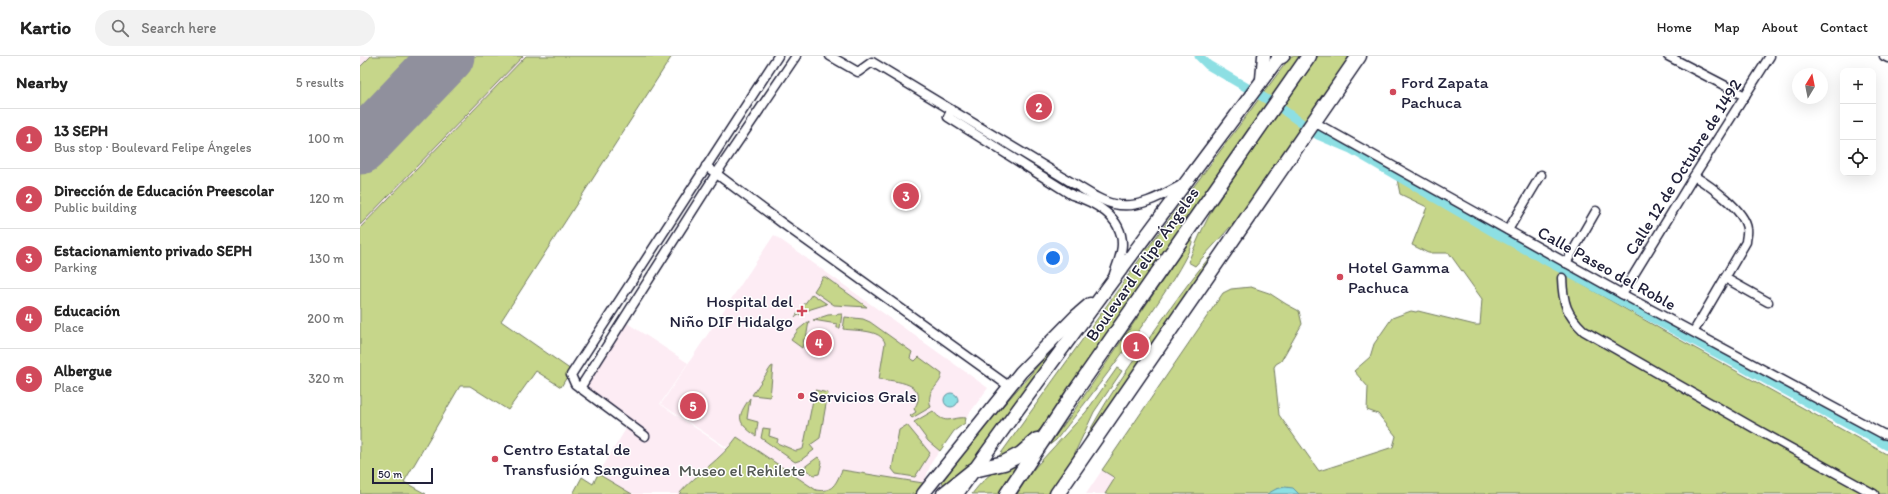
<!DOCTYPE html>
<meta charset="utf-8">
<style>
:root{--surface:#fff;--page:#f2f2f2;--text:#222;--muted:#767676;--line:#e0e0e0;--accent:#d1495b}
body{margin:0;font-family:Itim,sans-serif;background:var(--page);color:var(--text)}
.controls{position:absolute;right:12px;top:12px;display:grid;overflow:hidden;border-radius:8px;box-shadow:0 4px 16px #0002}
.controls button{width:36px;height:36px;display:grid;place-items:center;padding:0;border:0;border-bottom:1px solid var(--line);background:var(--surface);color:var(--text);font:20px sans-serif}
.compass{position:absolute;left:1432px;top:12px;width:36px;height:36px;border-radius:50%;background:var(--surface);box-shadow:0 4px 16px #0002;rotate:10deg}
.scale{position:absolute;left:12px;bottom:10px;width:61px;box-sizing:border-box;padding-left:4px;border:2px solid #22223b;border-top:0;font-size:11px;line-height:14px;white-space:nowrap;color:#22223b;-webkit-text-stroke:3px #fff;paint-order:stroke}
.you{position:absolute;left:693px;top:202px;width:14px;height:14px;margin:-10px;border:3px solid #fff;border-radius:50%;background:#1a73e8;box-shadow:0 0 0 6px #1a73e833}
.badge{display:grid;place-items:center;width:26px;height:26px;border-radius:50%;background:var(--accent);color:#fff;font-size:13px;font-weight:700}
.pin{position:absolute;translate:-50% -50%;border:2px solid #fff;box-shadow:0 1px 4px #0006}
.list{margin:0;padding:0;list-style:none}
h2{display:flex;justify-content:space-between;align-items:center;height:52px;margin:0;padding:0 16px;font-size:17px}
h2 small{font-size:13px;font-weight:400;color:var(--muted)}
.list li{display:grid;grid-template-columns:26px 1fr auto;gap:12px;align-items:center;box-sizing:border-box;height:60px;padding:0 16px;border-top:1px solid var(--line)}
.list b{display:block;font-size:15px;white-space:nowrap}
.list p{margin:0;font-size:13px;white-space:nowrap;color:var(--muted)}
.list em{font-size:13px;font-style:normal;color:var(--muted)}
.icon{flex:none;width:22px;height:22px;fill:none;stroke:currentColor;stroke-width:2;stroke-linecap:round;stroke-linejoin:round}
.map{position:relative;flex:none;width:1528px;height:438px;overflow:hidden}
header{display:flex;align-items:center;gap:24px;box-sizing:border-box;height:56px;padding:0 20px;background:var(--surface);border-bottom:1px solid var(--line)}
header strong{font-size:19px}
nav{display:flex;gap:22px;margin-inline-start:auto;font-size:14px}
.search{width:280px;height:36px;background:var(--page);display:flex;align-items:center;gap:10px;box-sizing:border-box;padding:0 14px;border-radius:22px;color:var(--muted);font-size:15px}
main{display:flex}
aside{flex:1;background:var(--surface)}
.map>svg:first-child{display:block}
.built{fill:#fdecf4}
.green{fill:#c6d68a;stroke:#747c62}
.water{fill:#8ddfe3;stroke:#6293a0}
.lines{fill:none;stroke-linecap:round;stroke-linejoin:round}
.canal{stroke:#8ddfe3;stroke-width:9}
.runway{stroke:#90909d;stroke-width:55}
.street-casing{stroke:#22223b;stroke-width:11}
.primary-casing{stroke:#22223b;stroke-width:15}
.highway-casing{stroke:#22223b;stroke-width:17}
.street{stroke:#fff;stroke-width:8}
.primary{stroke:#fff;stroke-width:12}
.highway{stroke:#fff;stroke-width:14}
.poi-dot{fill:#d1495b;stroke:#fff;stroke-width:1.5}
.labels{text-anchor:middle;stroke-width:3;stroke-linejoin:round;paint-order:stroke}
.poi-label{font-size:17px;fill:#22223b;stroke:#fff;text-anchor:start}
.street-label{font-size:17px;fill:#22223b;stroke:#fff}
.park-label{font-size:17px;fill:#535853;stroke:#fff}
</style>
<header>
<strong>Kartio</strong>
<div class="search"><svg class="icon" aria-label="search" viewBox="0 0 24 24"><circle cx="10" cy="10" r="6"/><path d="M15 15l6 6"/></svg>Search here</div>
<nav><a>Home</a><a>Map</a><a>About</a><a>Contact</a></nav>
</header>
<main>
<aside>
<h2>Nearby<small>5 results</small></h2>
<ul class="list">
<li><span class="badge">1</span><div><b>13 SEPH</b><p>Bus stop · Boulevard Felipe Ángeles</p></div><em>100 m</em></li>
<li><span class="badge">2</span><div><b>Dirección de Educación Preescolar</b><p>Public building</p></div><em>120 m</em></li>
<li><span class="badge">3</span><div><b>Estacionamiento privado SEPH</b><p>Parking</p></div><em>130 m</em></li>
<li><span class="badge">4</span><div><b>Educación</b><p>Place</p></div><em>200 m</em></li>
<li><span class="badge">5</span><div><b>Albergue</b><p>Place</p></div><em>320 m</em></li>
</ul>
</aside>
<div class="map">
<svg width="1528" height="438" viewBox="0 0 1528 438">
<rect width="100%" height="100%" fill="#fff"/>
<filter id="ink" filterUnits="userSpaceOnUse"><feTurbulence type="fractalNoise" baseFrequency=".025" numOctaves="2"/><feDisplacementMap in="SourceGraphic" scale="8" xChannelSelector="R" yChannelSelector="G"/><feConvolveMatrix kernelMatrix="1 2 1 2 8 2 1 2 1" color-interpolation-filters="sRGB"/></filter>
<g filter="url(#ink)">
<g class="built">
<polygon points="0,0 166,0 0,172"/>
<polygon points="414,179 628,332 606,362 605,367 594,375 571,407 564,427 482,414 475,429 470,433 464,435 456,434 377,381 368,392 301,348"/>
<polygon points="261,263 328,307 300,348 368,394 334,422 319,438 272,438 238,418 269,368 219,332"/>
<polygon points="742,414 755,422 745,438 726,438"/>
</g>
<g class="green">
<polygon points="11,0 65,0 0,68 0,11"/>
<polygon points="110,0 163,0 0,169 0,114"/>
<polygon points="166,0 312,0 141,265 211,314 201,331 176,315 148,354 110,330 100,330 44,426 66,438 0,438 0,172"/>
<polygon points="931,0 944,0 681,372 663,390 637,403 790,189"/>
<polygon points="958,0 989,0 973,26 881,159 835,210 828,206 842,174 852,154"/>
<polygon points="1037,123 1304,275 1528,399 1528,438 745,438 755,422 742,414 863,237 871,233 891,231 909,237 926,248 939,255 942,268 921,305 916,308 914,311 919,359 959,415 1033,391 1036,380 1018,358 1007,354 1008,331 994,315 1010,301 1014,288 1032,262 1051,255 1056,256 1058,255 1115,269 1120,269 1122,243 1089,197 1068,197 1052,189 1067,151 1040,138"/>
<path d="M833,180C835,206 719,356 696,384L688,390L711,359Z"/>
<path d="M849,202H851L727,383L726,382C743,349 763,320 783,291C805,260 825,230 849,202Z"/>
<polygon points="463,221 465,221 507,251 474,249 454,235"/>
<polygon points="452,238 467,248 451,253 435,261"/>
<polygon points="482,258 480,272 477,272 477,268 453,264 468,259"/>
<path d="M485,261L503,263L510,266L552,296L550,302L555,305L559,301L582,318C580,332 565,333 571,351L552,362L550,360L556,356L554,353C571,327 535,325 519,323L525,287C521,273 495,275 483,273Z"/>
<polygon points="449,265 446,283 444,283 442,292 431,284 438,274"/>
<polygon points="714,268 618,401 584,429 582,426 617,380"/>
<polygon points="413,310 410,341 392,339 411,311"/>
<polygon points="757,312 762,315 734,356 711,405 689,438 657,438 670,417 726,356"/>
<polygon points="455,334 468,337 460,382 450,389 454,394 441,404 435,406 401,382 403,372 410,373 409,380 418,383 417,387 436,395 443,393"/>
<path d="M390,342L387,363L398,366L396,380C377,366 376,362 390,342Z"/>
<path d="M573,355C586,371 592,360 606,362L605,367L594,375L580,395L568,385L554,366Z"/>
<polygon points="547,369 570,397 555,421 536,418 532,413 539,374"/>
<path d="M377,381L456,434C473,437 476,427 482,414L563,427L556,438H319C337,417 361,404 377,381Z"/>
<path d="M669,396L641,438H612C630,414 643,410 669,396Z"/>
<polygon points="458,401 462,406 459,418 454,419 443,412"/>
<polygon points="238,418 272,438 213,438 222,421 233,428"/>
</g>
<g class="water">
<circle cx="591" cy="344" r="7"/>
<polygon points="925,431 933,432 939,438 907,438 916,433"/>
</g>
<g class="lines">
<polyline class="canal" points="839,0 848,9 915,48 958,79 991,93 1137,178 1528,390"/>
<polyline class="runway" points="0,91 87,0"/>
<defs>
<g id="street">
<path d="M470,0L498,16L512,6L734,140C740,143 747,147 754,148C778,154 803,139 823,128"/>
<polyline points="1308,0 1385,40"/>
<polyline points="1524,0 1528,2"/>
<path d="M591,55L588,61L712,139C735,146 762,161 762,188C762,198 757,209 754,218"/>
<polyline points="954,66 1262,238 1523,378 1528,379"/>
<polyline points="346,110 422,167 650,331"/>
<polyline points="1148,174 1181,119"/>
<polyline points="1206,207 1236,155"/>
<path d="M1202,222C1203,247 1206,258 1224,275L1394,372L1514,438"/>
<polyline points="1365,222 1408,246"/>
<polyline points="1262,238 1334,120 1410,0"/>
<path d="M1334,275L1386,186C1386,182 1388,177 1387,173C1385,154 1349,129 1334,120"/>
<polyline points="220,332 356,118 436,0"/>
<polyline points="285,380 215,328 211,319 418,0"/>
</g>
<g id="primary">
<polyline points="902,23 904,0"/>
<polyline points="563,438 661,316 716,260 730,248"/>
<path d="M597,438C702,290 812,146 920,0"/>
</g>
<g id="highway">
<polyline points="919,1 922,0"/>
<polyline points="584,438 614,414 644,407 661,398 677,384"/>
<polyline points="647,438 712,340 949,0"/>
<polyline points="697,438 999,0"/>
</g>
</defs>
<use href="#street" class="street-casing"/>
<use href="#primary" class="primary-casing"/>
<use href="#highway" class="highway-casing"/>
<use href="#street" class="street"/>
<use href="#primary" class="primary"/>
<use href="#highway" class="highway"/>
</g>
</g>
<g class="poi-dot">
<circle cx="1033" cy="36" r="4"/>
<circle cx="980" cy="221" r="4"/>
<path d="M440 249h4v4h4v4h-4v4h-4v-4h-4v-4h4z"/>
<circle cx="441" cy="340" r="4"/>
<circle cx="135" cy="403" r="4"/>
</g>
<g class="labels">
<g class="poi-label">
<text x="1041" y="32">Ford Zapata<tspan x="1041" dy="20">Pachuca</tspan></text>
<text x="988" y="217">Hotel Gamma<tspan x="988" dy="20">Pachuca</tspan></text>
<text x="433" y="251" text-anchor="end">Hospital del<tspan x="433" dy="20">Niño DIF Hidalgo</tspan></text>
<text x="449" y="346">Servicios Grals</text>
<text x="143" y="399">Centro Estatal de<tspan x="143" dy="20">Transfusión Sanguinea</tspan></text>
</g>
<g class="street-label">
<text transform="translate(1323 111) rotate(-58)" y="6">Calle 12 de Octubre de 1492</text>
<text transform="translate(782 208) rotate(-55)" y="6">Boulevard Felipe Ángeles</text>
<text transform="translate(1247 212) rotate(29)" y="6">Calle Paseo del Roble</text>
</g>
<g class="park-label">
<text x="382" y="420">Museo el Rehilete</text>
</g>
</g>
</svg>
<div class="controls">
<button>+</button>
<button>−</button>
<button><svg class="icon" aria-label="locate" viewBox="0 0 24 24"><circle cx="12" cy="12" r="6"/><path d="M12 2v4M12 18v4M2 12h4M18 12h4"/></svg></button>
</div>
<svg class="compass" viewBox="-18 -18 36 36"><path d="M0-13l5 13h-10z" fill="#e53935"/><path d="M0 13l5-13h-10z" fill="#767676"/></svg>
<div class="scale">50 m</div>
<div class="you"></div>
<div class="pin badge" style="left:776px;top:290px">1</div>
<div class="pin badge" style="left:679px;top:51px">2</div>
<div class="pin badge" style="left:546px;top:140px">3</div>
<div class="pin badge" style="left:459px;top:287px">4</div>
<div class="pin badge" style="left:333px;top:350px">5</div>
</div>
</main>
